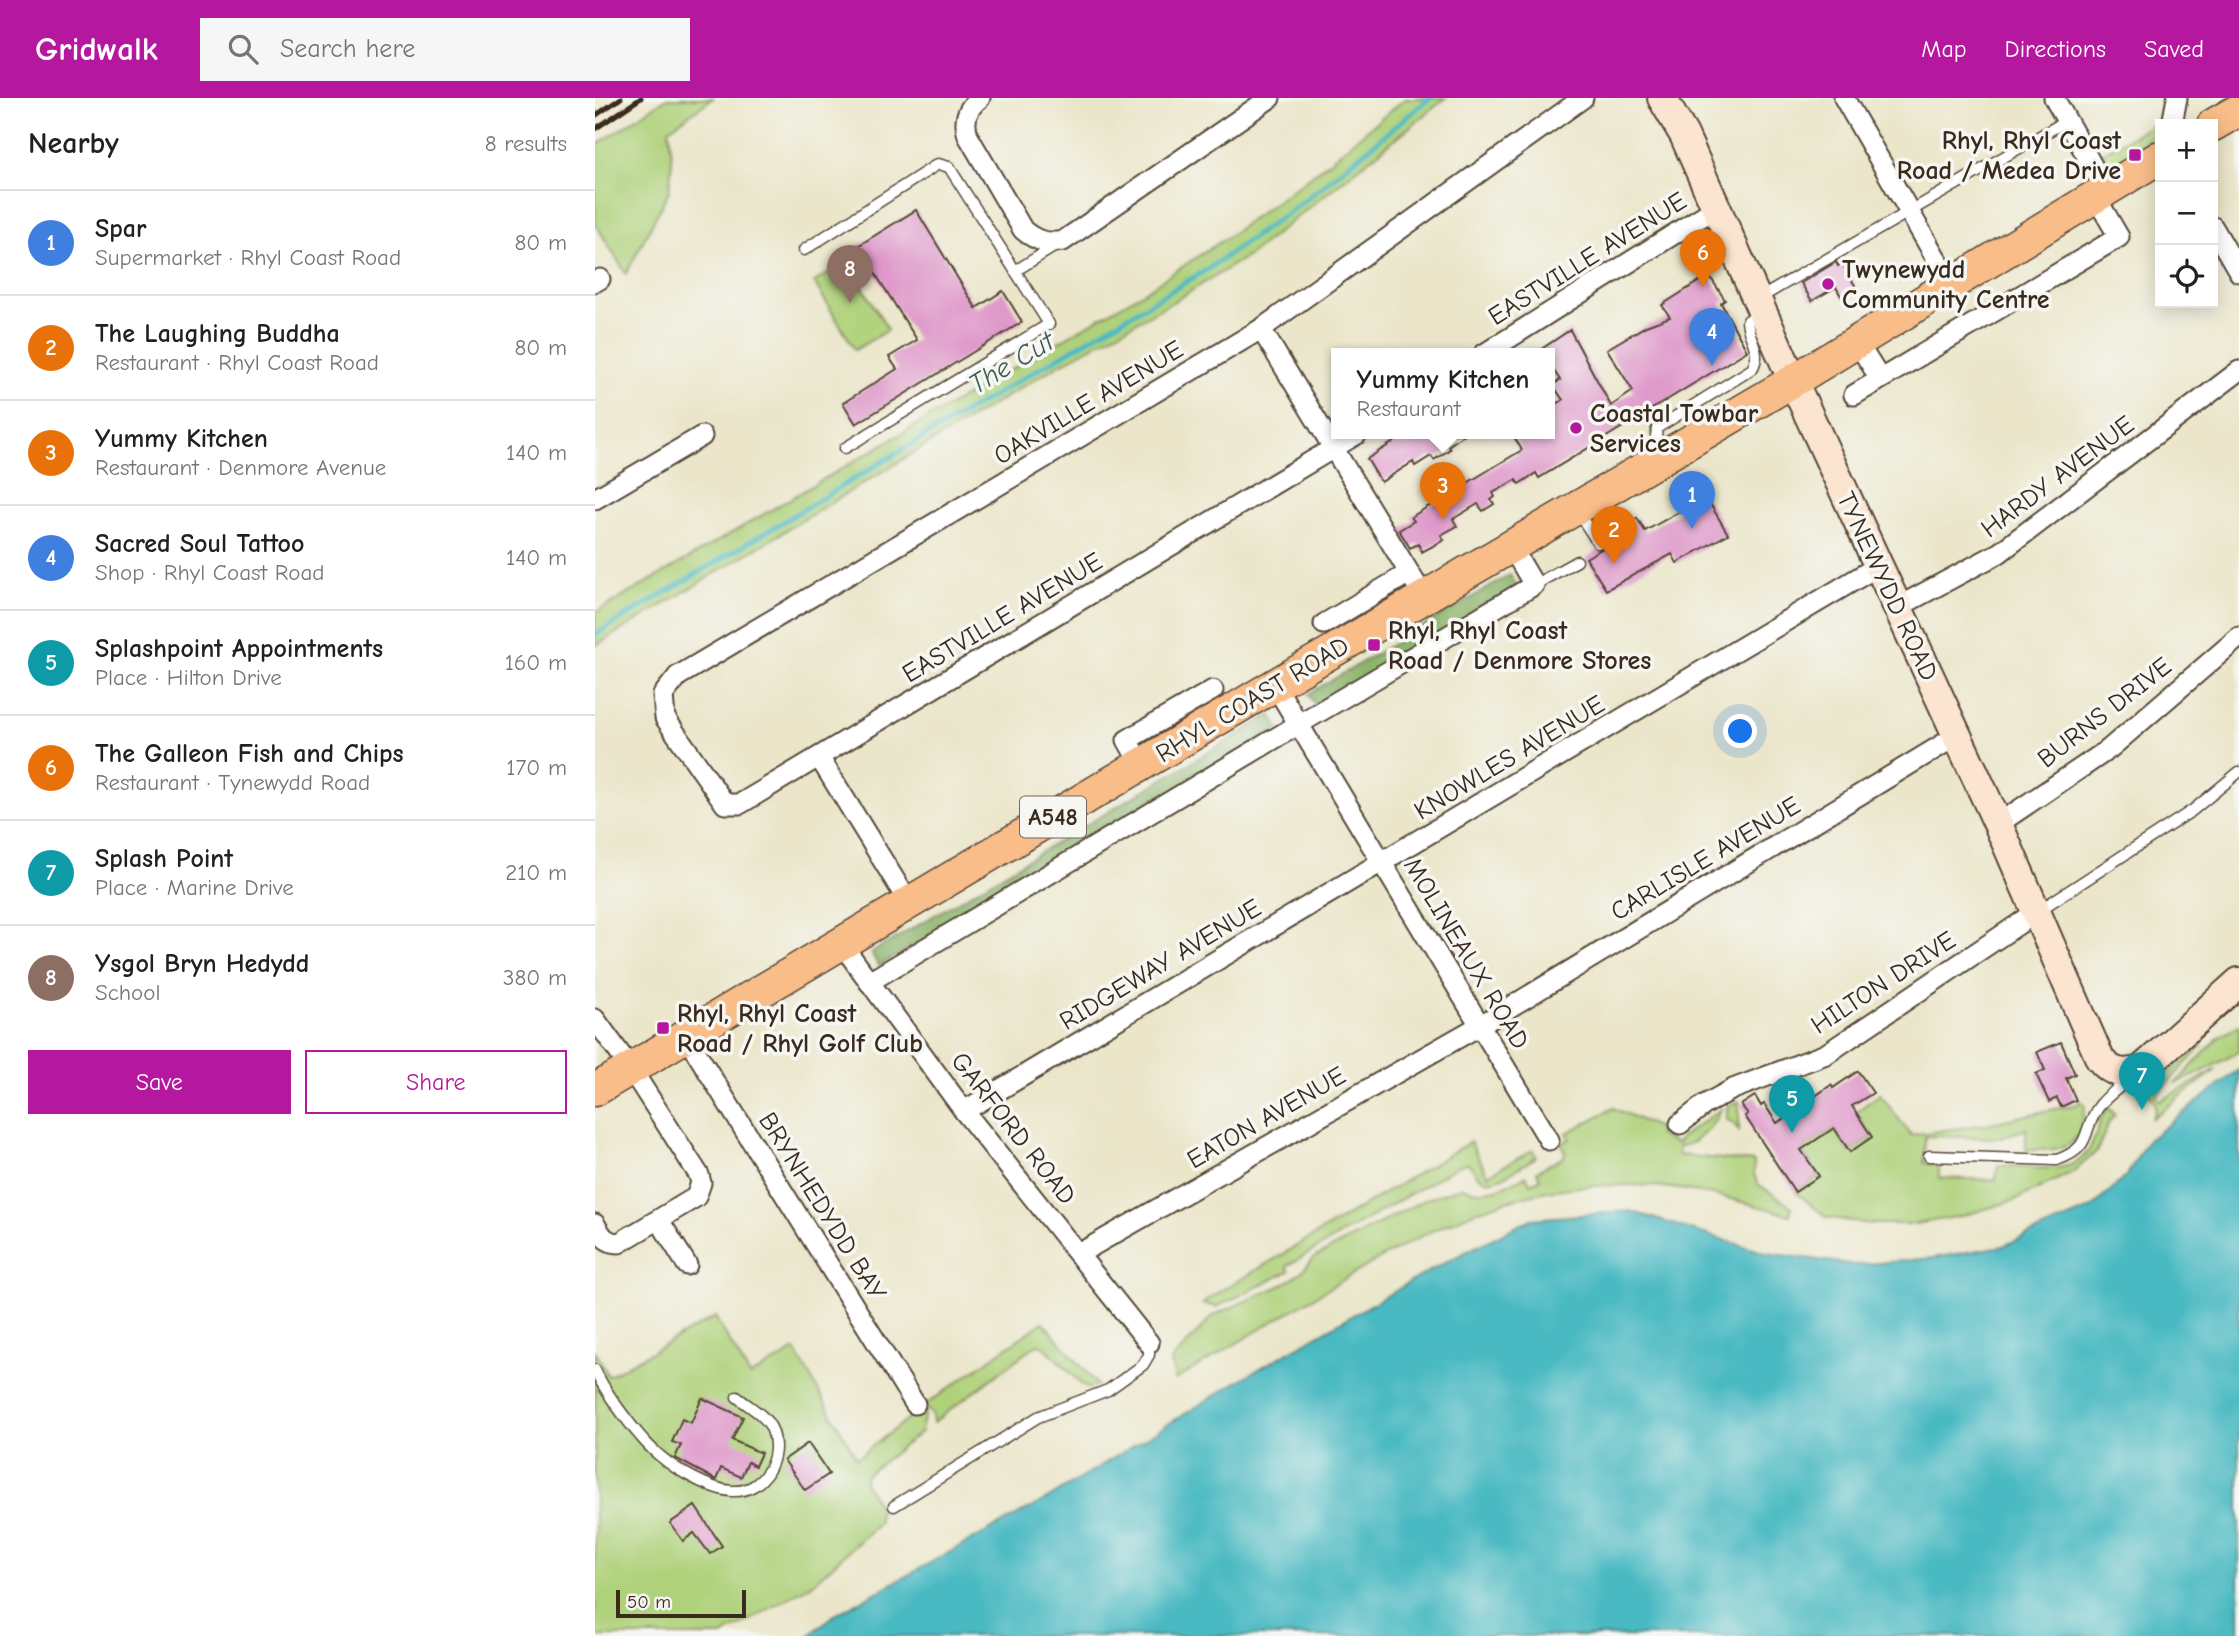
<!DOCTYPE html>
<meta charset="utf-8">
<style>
:root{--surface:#fff;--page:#f6f6f6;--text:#202124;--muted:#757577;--line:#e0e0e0;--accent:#b5179e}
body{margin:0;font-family:"Comic Neue",sans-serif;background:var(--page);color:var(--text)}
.controls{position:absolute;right:21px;top:21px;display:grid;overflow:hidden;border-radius:0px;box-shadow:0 4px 18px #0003}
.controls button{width:63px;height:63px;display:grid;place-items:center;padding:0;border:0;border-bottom:2px solid var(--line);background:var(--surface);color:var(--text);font:35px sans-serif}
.scale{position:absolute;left:21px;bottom:18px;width:130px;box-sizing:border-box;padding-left:7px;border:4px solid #3b2a1e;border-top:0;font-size:19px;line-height:24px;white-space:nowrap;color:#3b2a1e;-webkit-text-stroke:5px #f6f6f2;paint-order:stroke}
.you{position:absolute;left:1146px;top:634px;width:24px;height:24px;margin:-18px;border:5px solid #fff;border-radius:50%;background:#1a73e8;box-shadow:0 0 0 10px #1a73e833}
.badge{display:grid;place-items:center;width:46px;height:46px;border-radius:50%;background:var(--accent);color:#fff;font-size:23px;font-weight:700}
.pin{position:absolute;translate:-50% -58px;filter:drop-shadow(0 2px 4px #0008)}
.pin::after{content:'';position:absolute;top:37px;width:24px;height:21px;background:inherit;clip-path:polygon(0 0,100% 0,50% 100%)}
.popup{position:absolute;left:736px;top:250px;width:224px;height:91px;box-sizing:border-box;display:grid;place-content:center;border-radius:0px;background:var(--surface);filter:drop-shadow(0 2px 5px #0005);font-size:23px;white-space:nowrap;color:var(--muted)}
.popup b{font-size:26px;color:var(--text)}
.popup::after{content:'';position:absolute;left:50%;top:100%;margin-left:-14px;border:14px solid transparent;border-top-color:var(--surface)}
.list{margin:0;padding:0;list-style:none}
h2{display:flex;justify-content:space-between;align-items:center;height:91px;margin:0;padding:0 28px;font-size:30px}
h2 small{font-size:23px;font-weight:400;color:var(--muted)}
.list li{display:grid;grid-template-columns:46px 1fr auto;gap:21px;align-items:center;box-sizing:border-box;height:105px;padding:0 28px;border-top:2px solid var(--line)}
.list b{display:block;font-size:26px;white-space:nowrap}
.list p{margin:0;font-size:23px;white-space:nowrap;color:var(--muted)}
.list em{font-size:23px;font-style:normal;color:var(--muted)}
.actions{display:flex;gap:14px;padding:21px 28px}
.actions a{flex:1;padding:16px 0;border:2px solid var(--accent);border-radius:0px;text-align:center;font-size:24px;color:var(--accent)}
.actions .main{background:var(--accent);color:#fff}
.icon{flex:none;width:38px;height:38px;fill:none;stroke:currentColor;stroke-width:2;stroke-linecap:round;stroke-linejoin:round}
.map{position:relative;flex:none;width:1644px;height:1538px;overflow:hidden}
header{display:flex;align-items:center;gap:42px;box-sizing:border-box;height:98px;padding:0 35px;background:var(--accent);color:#fff}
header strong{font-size:33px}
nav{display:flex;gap:38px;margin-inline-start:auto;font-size:24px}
.search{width:490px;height:63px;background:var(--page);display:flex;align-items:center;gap:18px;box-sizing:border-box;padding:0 24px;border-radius:0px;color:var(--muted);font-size:26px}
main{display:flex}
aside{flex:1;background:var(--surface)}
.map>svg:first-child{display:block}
.green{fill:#afd17a;stroke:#757e4c;stroke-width:2}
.forest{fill:#8bb36a;stroke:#636e44;stroke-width:2}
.water{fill:#4ab9c2;stroke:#427270;stroke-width:2}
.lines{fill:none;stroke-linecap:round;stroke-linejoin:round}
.stream{stroke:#4ab9c2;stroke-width:5}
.building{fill:#df99ca}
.lane-casing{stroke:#554638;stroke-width:13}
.street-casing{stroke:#554638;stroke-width:23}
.secondary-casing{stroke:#554638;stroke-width:32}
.primary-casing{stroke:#554638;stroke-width:35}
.lane{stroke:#fff;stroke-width:10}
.street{stroke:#fff;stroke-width:19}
.secondary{stroke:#fce5d0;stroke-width:28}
.primary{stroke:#f8bd89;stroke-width:32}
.rail{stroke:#3b2a1e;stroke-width:5}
.poi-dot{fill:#b5179e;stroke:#f6f6f2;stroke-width:2.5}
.labels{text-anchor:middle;stroke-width:7;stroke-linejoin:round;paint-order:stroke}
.shield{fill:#f6f6f2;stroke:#73675e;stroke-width:2}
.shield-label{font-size:24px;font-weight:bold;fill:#3b2a1e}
.poi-label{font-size:26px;font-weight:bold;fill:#3b2a1e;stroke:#f6f6f2;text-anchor:start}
.street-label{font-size:26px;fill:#3b2a1e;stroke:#f6f6f2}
.water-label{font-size:28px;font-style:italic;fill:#405c57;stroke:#f6f6f2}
</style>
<header>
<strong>Gridwalk</strong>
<div class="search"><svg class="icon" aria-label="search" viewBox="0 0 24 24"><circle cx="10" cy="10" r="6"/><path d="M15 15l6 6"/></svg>Search here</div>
<nav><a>Map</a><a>Directions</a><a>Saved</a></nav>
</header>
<main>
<aside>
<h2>Nearby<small>8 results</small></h2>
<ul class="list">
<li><span class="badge" style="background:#3f7fe0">1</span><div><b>Spar</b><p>Supermarket · Rhyl Coast Road</p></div><em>80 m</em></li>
<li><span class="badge" style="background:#e8710a">2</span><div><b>The Laughing Buddha</b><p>Restaurant · Rhyl Coast Road</p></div><em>80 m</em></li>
<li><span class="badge" style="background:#e8710a">3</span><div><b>Yummy Kitchen</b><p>Restaurant · Denmore Avenue</p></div><em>140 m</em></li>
<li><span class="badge" style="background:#3f7fe0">4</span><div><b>Sacred Soul Tattoo</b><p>Shop · Rhyl Coast Road</p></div><em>140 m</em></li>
<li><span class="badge" style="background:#0f9aa8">5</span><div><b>Splashpoint Appointments</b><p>Place · Hilton Drive</p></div><em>160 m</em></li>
<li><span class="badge" style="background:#e8710a">6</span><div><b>The Galleon Fish and Chips</b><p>Restaurant · Tynewydd Road</p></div><em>170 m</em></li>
<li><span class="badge" style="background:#0f9aa8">7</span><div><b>Splash Point</b><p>Place · Marine Drive</p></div><em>210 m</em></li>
<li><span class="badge" style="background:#8d6e63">8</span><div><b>Ysgol Bryn Hedydd</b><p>School</p></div><em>380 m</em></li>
</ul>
<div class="actions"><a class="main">Save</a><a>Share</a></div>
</aside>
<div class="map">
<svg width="1644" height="1538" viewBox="0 0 1644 1538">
<rect width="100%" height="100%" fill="#f6f6f2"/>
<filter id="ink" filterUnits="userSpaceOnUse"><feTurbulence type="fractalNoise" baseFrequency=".0143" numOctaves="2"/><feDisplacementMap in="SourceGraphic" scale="14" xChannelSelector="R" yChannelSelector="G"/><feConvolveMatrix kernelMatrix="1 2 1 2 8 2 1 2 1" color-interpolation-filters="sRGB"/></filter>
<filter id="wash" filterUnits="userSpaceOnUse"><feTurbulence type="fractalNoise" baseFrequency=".00686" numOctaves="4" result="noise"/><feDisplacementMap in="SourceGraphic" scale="28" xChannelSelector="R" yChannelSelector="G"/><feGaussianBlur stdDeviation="1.57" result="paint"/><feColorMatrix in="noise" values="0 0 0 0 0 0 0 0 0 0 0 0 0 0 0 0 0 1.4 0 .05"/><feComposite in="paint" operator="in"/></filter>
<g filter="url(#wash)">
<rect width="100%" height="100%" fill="#ebe6ca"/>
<g class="green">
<polygon points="72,0 118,0 74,31 77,64 74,93 31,176 0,125 0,48"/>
<polygon points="811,0 851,0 656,156 583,201 457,271 0,548 0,515 547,195 628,142 719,76"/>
<polygon points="1561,25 1560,35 1547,48 1549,51 1516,71 1507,55"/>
<polygon points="253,164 293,232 260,252 219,184"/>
<path d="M1644,927V953C1634,960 1591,983 1581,985L1623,940Z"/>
<path d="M1605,946L1607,948L1561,998L1565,1003L1622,971L1556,1021C1562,1012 1561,1003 1553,995Z"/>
<path d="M1285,996L1316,1037L1391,1026L1483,1006L1486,1003L1490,1007C1486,1052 1471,1052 1431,1052V1031L1405,1040L1330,1038L1329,1065L1344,1066V1080L1401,1082L1403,1067C1422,1068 1464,1075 1480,1065C1488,1061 1494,1052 1498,1044C1504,1032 1503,1020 1513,1009L1520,1017L1514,1024L1502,1053L1480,1073L1420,1102L1367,1118L1320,1126H1274L1231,1119L1201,1094L1224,1078L1206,1052L1239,1030L1255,1054L1277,1039L1261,1014Z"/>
<polygon points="1144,1003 1144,1033 1137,1024 1132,1022 1132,1009"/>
<path d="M1018,1010L1066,1031L1063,1037L1082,1046L1086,1039L1126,1011C1121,1025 1101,1049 1084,1048L1083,1057L1159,1064V1076L1163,1086L1197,1109L1195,1117C1144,1103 1092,1088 1038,1087C1009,1087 978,1088 948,1094C871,1109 798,1152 731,1192C681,1222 630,1252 580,1282L576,1263L619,1217L687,1187L705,1175L720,1159L831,1101L867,1089C891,1099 909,1089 931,1078L935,1085L945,1081L942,1073L969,1059L970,1054L966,1045L975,1041L972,1035Z"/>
<polygon points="875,1044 893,1077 938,1052 941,1059 908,1079 893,1083 883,1078 873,1065 865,1067 692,1168 694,1173 622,1209 608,1206 613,1201"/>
<polygon points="120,1219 155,1278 200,1252 262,1360 326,1311 330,1314 326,1334 270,1378 270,1388 273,1389 284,1411 284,1425 216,1487 127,1538 0,1538 0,1252 13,1278"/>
<polygon points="448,1224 502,1287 494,1291 488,1288 449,1248 442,1246 338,1325 337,1316 329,1308"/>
</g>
<g class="forest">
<polygon points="915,477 923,490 722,610 713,596"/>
<polygon points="676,617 684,631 284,868 276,855"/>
</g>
<polygon class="water" points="1644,972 1644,1538 214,1538 236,1519 452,1401 648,1280 847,1166 936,1121 1035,1113 1171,1155 1262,1167 1337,1160 1408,1148 1497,1110 1532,1077 1552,1043"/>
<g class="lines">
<polyline class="stream" points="0,537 322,343 613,171 709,103 835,0"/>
</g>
<g id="blocks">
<g class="building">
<polygon points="321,112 381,210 408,193 427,224 261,326 248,305 302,271 294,259 322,242 263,148"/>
<polygon points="1241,164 1243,168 1247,165 1262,191 1247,200 1241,189 1217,203 1206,185"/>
<polygon points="1114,177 1130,202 1126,205 1152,253 944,380 941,375 924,386 921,382 898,395 900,399 896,402 899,406 888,413 883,406 858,421 862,428 846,437 849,442 827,454 823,446 815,450 804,432 819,423 816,419 927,352 917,336 955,336 955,310 968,302 958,287 965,282 955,267 955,256 939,256 975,232 1016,308 1038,293 1012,251 1051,228 1075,219 1067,207"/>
<polygon points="811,336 870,336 853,348 855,351 839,362 836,358 820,368 818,364 786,384 772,361"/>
<polygon points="1111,399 1133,436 1082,465 1077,456 1011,492 991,460 1023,441 1016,436 1042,420 1050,433"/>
<polygon points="1466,944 1480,976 1471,980 1481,1002 1466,1009 1462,1000 1454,1004 1441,976 1450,972 1442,954"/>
<polygon points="1263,973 1278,995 1257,1008 1277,1039 1255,1054 1239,1030 1206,1052 1224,1078 1200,1094 1150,1018 1153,1016 1146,1007 1160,998 1166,1008 1169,1006 1182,1025 1236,987 1238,990"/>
<polygon points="107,1300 148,1319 137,1342 166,1355 160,1368 153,1364 146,1379 126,1370 121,1382 80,1360 86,1347 77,1344 87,1321 96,1325"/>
<polygon points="213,1345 234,1376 210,1392 189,1362"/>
<polygon points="100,1408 127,1448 115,1456 99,1435 88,1443 75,1425"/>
</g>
</g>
</g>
<g filter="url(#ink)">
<use href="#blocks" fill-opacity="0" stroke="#554638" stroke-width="2"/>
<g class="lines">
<defs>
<g id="lane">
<polyline points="209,152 343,66 354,69 454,226 250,350"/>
<polyline points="420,173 462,147"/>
<polyline points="1163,201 1471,23"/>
<path d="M1070,353L1061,338L1062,330L1157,271C1168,253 1153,241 1152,223L1165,215"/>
<polyline points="982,413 1003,445"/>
<polyline points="939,487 982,463"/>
<polyline points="1443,813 1598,712 1644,674"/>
<path d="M1334,1058L1462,1062C1500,1048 1485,1033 1505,1007C1513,997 1525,989 1535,981"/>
<path d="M0,1272C11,1296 45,1342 65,1358C81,1372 116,1392 137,1393C168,1395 188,1360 177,1332C172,1318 153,1308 142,1299"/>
<polyline points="299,1408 443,1319 513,1292 548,1267 554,1257 554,1245"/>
</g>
<g id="street">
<path d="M385,0C372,10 368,22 373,38L428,132C441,143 452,146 468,143L675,0"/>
<polyline points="1249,0 1356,186"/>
<polyline points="1459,0 1511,92"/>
<polyline points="1577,26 1582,0"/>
<polyline points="1618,129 1644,174"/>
<polyline points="0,184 5,181"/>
<polyline points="666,231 829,499"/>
<polyline points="1262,244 1285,281"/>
<polyline points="889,256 1122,109"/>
<polyline points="1259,297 1524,139 1500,98"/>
<polyline points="762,336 145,706 130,706 70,620 68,597 83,578 666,231 988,0"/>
<polyline points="0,401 107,338"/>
<polyline points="1301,510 1404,455 1644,273"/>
<polyline points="729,526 814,475"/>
<polyline points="680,587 954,1042"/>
<polyline points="224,659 314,805"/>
<polyline points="546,667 532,642 618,592"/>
<polyline points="1403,726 1514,651 1644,539"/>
<polyline points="246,845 369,1013 554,1245"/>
<polyline points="274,884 704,626 939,487 916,448"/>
<path d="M0,921L36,971L104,1077L106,1085L101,1099L24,1145C10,1145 6,1136 0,1126"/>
<polyline points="91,938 320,1306"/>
<polyline points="369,1013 1283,468"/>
<polyline points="1085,1026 1109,1007 1138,991 1231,956 1440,815"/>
<polyline points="64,1122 92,1167"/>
<polyline points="485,1155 884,928 1363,637"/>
</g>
<path id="secondary" d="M1067,0L1089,37L1198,283L1403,726L1505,961C1517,976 1529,977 1546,972L1644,884"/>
<g id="primary">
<polyline points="1618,27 1644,12"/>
<polyline points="0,992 680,587 1198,283 1565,59"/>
</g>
</defs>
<use href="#lane" class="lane-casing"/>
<use href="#street" class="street-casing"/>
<use href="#secondary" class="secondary-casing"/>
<use href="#primary" class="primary-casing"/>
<use href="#lane" class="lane"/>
<use href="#street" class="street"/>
<use href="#secondary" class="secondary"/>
<use href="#primary" class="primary"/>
<g class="rail">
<polyline points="0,18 26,0"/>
<polyline points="0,31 46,0"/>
</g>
</g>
</g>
<g class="poi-dot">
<rect x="1533" y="50" width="14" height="14" rx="3.5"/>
<circle cx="1233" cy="186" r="7"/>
<circle cx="981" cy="330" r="7"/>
<rect x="772" y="540" width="14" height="14" rx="3.5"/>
<rect x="61" y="923" width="14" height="14" rx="3.5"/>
</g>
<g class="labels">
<rect class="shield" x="425" y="698.5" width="66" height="41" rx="5"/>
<g class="shield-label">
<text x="458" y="727">A548</text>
</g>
<g class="poi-label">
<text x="1526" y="51" text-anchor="end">Rhyl, Rhyl Coast<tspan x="1526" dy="30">Road / Medea Drive</tspan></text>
<text x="1247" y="180">Twynewydd<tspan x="1247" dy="30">Community Centre</tspan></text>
<text x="995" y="324">Coastal Towbar<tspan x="995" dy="30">Services</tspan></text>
<text x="793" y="541">Rhyl, Rhyl Coast<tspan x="793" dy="30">Road / Denmore Stores</tspan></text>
<text x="82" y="924">Rhyl, Rhyl Coast<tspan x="82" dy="30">Road / Rhyl Golf Club</tspan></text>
</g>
<g class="street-label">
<text transform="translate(992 160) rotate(-32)" y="9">EASTVILLE AVENUE</text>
<text transform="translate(493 304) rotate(-31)" y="9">OAKVILLE AVENUE</text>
<text transform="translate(1462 378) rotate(-37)" y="9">HARDY AVENUE</text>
<text transform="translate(1293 488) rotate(65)" y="9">TYNEWYDD ROAD</text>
<text transform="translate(407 519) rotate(-31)" y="9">EASTVILLE AVENUE</text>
<text transform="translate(657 601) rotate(-31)" y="9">RHYL COAST ROAD</text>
<text transform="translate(1509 614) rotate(-38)" y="9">BURNS DRIVE</text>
<text transform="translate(914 659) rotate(-31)" y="9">KNOWLES AVENUE</text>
<text transform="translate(1110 760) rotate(-31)" y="9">CARLISLE AVENUE</text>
<text transform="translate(872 855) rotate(59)" y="9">MOLINEAUX ROAD</text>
<text transform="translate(565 866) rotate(-31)" y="9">RIDGEWAY AVENUE</text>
<text transform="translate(1288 884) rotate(-33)" y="9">HILTON DRIVE</text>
<text transform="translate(671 1019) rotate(-30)" y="9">EATON AVENUE</text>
<text transform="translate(419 1030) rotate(52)" y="9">GARFORD ROAD</text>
<text transform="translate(228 1108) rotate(58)" y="9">BRYNHEDYDD BAY</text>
</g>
<g class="water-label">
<text transform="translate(416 264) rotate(-31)" y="10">The Cut</text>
</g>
</g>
</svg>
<div class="controls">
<button>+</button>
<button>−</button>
<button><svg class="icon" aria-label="locate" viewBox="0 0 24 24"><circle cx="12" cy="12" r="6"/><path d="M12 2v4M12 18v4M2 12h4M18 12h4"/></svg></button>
</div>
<div class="scale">50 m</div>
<div class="you"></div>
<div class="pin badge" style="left:1097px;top:431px;background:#3f7fe0">1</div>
<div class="pin badge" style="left:1019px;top:466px;background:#e8710a">2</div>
<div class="pin badge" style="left:848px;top:422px;background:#e8710a">3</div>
<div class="popup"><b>Yummy Kitchen</b>Restaurant</div>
<div class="pin badge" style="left:1117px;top:268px;background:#3f7fe0">4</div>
<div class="pin badge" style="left:1197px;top:1035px;background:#0f9aa8">5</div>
<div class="pin badge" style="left:1108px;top:189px;background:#e8710a">6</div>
<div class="pin badge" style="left:1547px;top:1012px;background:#0f9aa8">7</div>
<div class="pin badge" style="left:255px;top:205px;background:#8d6e63">8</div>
</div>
</main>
